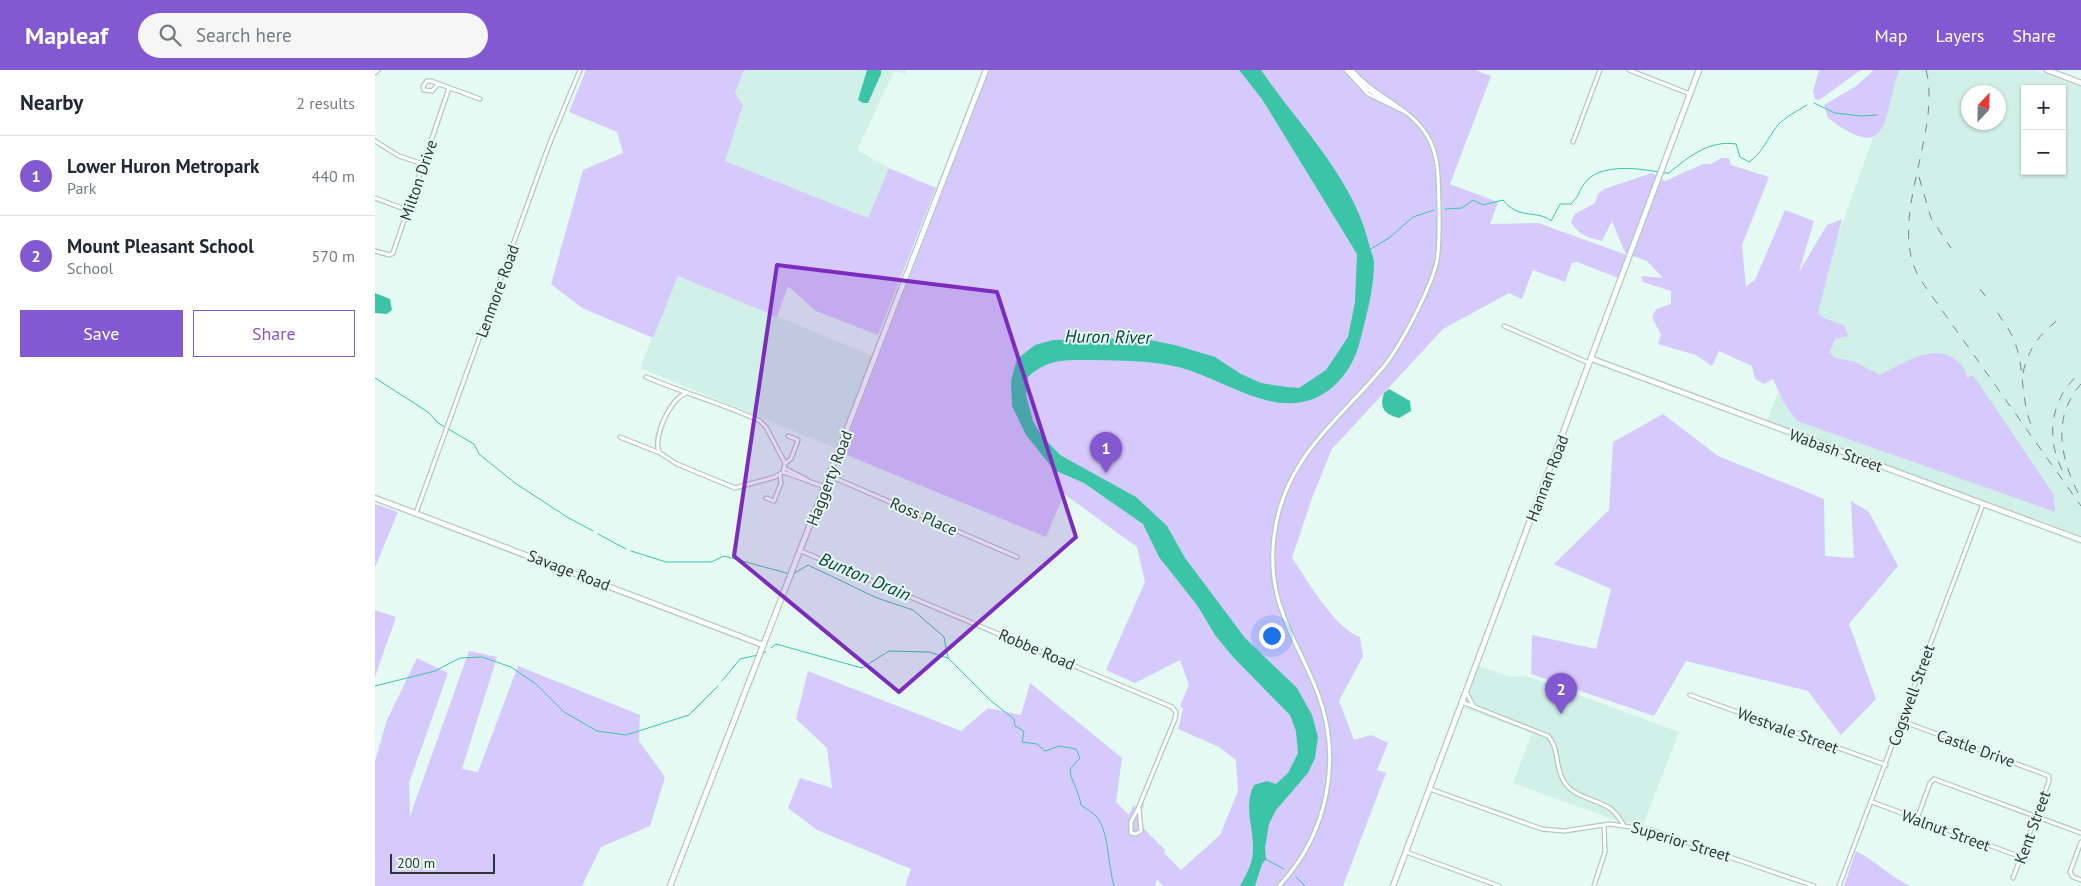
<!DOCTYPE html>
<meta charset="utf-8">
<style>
:root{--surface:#fff;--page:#f6f6f7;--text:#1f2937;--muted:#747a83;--line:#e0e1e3;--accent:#8359d2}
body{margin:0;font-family:"PT Sans",sans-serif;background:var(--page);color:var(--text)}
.controls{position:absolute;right:15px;top:15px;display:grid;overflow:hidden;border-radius:0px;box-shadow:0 1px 4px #0004}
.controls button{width:45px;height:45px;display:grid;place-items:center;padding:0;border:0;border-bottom:1px solid var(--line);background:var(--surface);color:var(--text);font:25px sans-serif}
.compass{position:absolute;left:1586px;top:15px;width:45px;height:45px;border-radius:50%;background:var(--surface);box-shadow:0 1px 4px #0004;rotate:22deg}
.scale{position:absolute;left:15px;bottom:12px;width:105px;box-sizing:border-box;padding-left:5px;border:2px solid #2e3634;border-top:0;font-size:14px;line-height:18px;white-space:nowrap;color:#2e3634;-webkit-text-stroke:4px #e4faf3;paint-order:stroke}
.you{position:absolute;left:896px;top:565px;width:18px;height:18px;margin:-12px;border:4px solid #fff;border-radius:50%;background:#1a73e8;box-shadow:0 0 0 8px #1a73e833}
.badge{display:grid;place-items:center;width:32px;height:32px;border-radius:50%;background:var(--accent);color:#fff;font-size:16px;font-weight:700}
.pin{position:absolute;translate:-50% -41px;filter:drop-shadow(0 1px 2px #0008)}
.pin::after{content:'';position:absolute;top:26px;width:18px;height:15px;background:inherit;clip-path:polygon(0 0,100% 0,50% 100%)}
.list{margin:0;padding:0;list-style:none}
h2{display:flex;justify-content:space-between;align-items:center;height:65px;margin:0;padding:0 20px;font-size:21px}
h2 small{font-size:16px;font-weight:400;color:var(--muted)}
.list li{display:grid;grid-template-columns:32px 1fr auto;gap:15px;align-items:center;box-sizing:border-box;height:80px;padding:0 20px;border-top:1px solid var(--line)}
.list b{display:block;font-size:19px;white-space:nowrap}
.list p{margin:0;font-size:16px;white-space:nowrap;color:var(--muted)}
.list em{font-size:16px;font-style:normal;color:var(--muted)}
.actions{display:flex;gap:10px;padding:15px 20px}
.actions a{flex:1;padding:11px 0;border:1px solid var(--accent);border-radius:0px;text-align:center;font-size:18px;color:var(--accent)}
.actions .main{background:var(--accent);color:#fff}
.icon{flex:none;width:28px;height:28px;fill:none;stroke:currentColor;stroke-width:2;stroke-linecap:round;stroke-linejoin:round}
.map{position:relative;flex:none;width:1706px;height:816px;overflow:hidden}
header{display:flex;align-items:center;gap:30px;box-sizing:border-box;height:70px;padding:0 25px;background:var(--accent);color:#fff}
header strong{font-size:24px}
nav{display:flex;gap:28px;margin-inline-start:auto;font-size:18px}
.search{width:350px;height:45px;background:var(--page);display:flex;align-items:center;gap:12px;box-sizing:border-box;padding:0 18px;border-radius:28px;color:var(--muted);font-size:19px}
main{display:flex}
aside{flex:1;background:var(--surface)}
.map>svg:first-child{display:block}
.built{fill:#d1f0e7;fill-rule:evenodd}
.green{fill:#d6cafc}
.water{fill:#3bc5a6}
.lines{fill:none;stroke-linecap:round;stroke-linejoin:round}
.stream{stroke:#3bc5a6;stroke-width:1}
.street-casing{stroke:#b2c8c1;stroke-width:5.5}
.secondary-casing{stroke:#b2c8c1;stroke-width:7}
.street{stroke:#fff;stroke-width:3}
.secondary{stroke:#fff;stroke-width:4.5}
.rail{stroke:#7a8884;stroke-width:1;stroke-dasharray:9 9;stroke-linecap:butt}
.marked{fill:#7b2cbf;fill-opacity:0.2;stroke:#7b2cbf;stroke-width:4;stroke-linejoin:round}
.labels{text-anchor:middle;stroke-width:4;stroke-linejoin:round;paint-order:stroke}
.street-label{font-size:16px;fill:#2e3634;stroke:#e4faf3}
.water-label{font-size:18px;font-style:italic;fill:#084438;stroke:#e4faf3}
</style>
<header>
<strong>Mapleaf</strong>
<div class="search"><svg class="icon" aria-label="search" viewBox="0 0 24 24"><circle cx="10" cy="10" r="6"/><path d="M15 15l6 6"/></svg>Search here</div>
<nav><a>Map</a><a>Layers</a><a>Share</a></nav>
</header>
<main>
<aside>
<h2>Nearby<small>2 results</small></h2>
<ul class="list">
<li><span class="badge">1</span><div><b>Lower Huron Metropark</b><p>Park</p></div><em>440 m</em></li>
<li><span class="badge">2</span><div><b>Mount Pleasant School</b><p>School</p></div><em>570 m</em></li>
</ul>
<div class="actions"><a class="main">Save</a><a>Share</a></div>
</aside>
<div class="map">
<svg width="1706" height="816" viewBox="0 0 1706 816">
<rect width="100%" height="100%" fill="#e4faf3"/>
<g class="built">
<polygon points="369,0 531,0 530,4 519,1 482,80 514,98 493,148 350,91 368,35 360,23"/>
<path d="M1522,0H1660L1706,17V466L1391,353L1468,152ZM1650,19H1687V101H1650ZM1594,22H1624V52H1594Z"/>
<polygon points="303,206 498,286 460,378 265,298"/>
<polygon points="1104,596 1136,607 1152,606 1304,662 1268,755 1240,750 1138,713 1157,663 1089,638"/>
</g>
<g class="green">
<polygon points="211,0 369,0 360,23 368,35 350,91 493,148 514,98 561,118 503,265 441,241 413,216 402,247 303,206 278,268 207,238 176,214 208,100 248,83 242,62 194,42"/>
<path d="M614,0H1100L1116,6L1075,114L1123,132L1115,154L1163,153L1252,185L1244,208L1202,192L1197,193L1190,212L1158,200L1147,229L1134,223L1068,259L957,379L937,428L917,488C933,511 959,558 985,567L988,586L964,631L979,670L996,665L1013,673L1002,700L1011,703L968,816H788L782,809L780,816H530L536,799L442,760L413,738L425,708L457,718L452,678L421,649L433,601L586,661L613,638L646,645L655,613L747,688L741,732L754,745L758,736L762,737L764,732L769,734L763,753L790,780L789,783L806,800L845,765L863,721L861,690L844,677L803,659L808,638L805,636L814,615L805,590L760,613L731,600L770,512L762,477L689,424L671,467L467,383Z"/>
<polygon points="1444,0 1486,0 1444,30 1440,29 1438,21"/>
<path d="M1499,0H1524C1507,47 1517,96 1453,48L1449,35L1481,16Z"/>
<path d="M1346,88H1354L1356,95L1394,107L1367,175L1371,216L1380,210L1410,140L1439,151L1424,202L1452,155L1467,149L1443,243L1449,248L1470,256L1473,266L1460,269L1455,282L1460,288L1478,291L1505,305C1525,295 1555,274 1577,287C1586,293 1590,298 1592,308L1598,305L1679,425L1680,442L1422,351L1409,333L1398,309L1389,314L1380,309L1377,296L1344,281L1337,296L1321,285L1283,274L1286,265L1277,247L1281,239L1296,234V221L1268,212L1266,206L1288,208L1272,191L1250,183L1237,151L1227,171C1214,168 1203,165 1196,152L1200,144L1220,133L1223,124L1229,119L1277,103L1290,111L1328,94H1336Z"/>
<polygon points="1288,344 1343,386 1449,429 1450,486 1479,488 1476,431 1494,442 1523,496 1474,554 1501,629 1466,665 1433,621 1311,591 1279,646 1156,604 1157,565 1221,579 1236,519 1179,494 1234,440 1238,372"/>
<polygon points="0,434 23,442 0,497"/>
<polygon points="0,540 21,547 0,607"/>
<polygon points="94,581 122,587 87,699 103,702 143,596 265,645 264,671 290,707 275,756 226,777 207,816 0,816 0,691 12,650 42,588 73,603 34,713 35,746"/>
<path d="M1481,781C1500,791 1515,806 1535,816H1469Z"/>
</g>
<g class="water">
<polygon points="492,0 506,0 506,4 493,33 488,33 483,30"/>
<path d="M864,0H886C925,57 980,109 995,178C996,183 999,187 999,193C999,218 992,243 986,267C981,289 971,307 954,320C904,357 849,306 798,296C772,290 746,291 719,290C692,290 673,288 653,307L651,325L658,351L666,365L685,385L761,427L792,456L810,488L870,568L922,618L937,645L943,667L940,688L933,703L901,740L894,754L890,778L891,789L887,794L880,816H865C871,805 878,793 878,780C879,757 868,736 879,715L892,711L901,714L913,703L923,683L921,661L915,645L858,587L840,565L822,535L784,487L768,454L709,413L679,400L651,365L637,336L636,311L642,289L660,275L678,270L765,268L800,275L840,287L866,304L886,313L912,317L924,318L951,300L973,267L980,232L982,184L887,29Z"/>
<polygon points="0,223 15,229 17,240 12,244 0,243"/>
<path d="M1014,319L1035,331L1036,341L1024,348C1009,344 1004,338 1009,323Z"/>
</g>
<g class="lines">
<g class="stream">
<polyline points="1439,33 1460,43 1487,46 1502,45"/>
<path d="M1288,103H1294C1314,86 1335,70 1361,74L1365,87L1374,92C1388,82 1392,69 1402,56C1410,47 1422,41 1432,35"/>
<path d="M1070,139L1087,138L1098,130L1108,135L1128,130C1143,150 1165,140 1176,151L1185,134H1196C1205,125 1203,122 1209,114C1223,93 1262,98 1284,102"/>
<polyline points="994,180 1014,168 1038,147 1059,140"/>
<polyline points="0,308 53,342 63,353 99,374 104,384 140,413 192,447 218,461"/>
<polyline points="223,464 251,479"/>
<polyline points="256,481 291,492 336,492 349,486 415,504"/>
<path d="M418,504L433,495L502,528L538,540L569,567L573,588L615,630L639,649L640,656L649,661L647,672L662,674L670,681L684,676L701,679L705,688L695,699C696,712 704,721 706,735C711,739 721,744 724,750C734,766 733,796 739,816"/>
<polyline points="396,578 401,574 487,598 514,581 554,582 573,588"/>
<polyline points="387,584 391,582"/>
<polyline points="347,611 365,589 383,585"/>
<polyline points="0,616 60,601 85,588 107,587 136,597 161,614 189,642 222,661 251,665 314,645 343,616"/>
<polyline points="890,789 909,799"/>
<polyline points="921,807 930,816"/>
</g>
<defs>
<g id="street">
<polyline points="971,0 993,24 1030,42"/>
<polyline points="974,0 992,19 1024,39"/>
<polyline points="1254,0 1315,24"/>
<polyline points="0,3 3,0"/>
<polyline points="63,14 57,21 49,20 48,16 52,11 56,11 105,29"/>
<polyline points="0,71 24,86 48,94"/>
<polyline points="1198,72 1225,0"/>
<polyline points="0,128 32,140"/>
<polyline points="0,181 15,185 18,183 74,18"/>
<polyline points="1129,256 1214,293"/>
<path d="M271,307C308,323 347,333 385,351L391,357L410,393L409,398"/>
<polyline points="245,367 285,383 302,394 360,418 400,407 408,402 409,398"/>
<path d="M284,382C278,367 295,329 310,324"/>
<polyline points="410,393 416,389 423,370 413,366"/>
<polyline points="409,398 431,409"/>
<polyline points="408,402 450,417"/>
<polyline points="455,406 642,487"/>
<polyline points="391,428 399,431 406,413 405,405"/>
<polyline points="41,443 174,75 205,0"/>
<polyline points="426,481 797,637 801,642 800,649 767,729 764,737 766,761 761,764 756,763 756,752 764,737"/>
<polyline points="1091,622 1098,635"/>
<polyline points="1315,625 1511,695"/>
<path d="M1087,632L1173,666C1185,678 1179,698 1190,713C1200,728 1222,729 1236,739C1241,743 1245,749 1248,754"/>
<polyline points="1527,651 1674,706 1674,711 1638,808"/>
<polyline points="1055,719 1167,759 1189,761 1235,754 1276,760 1439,816"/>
<polyline points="1497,732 1646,787"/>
<polyline points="1542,749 1555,713 1559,709 1706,763"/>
<polyline points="1706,772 1695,802 1698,807 1706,810"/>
<polyline points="1031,782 1124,816"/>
<path d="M904,816C953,764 968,688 942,621C920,566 891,532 899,467C908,388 963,352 1010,295C1027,273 1056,218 1062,191C1065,173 1064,154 1064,135C1063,112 1065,88 1053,67C1035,36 999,27 977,0"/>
<polyline points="1219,816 1230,782 1229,755"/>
<polyline points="1464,816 1608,434"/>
</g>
<g id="secondary">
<polyline points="1672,0 1706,13"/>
<polyline points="1217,289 1706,470"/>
<polyline points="0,428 388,575"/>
<polyline points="295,816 611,0"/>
<polyline points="1018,816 1324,0"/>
</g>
</defs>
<use href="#street" class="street-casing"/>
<use href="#secondary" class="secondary-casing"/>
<use href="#street" class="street"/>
<use href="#secondary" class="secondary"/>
<g class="rail">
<path d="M1551,0C1568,64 1508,154 1547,212L1706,436"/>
<polyline points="1544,107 1556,148 1576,178"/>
<polyline points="1605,219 1614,231"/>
<path d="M1623,243C1628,252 1635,260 1639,270C1651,299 1644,332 1659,361"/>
<path d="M1648,303C1653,278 1667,261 1688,246"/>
<path d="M1687,400C1670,366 1676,327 1706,302"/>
<path d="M1703,423C1685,387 1677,347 1706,314"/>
</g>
</g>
<path class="marked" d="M402,195L622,222L701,467L524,622L359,486Z"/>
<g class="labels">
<g class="street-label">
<text transform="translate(43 110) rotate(-71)" y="6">Milton Drive</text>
<text transform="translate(122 221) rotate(-70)" y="6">Lenmore Road</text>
<text transform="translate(1461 380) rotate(20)" y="6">Wabash Street</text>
<text transform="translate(454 408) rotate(-69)" y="6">Haggerty Road</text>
<text transform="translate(1172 408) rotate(-69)" y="6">Hannan Road</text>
<text transform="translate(549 446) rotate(24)" y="6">Ross Place</text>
<text transform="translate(194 500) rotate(21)" y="6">Savage Road</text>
<text transform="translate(662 579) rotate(23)" y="6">Robbe Road</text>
<text transform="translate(1536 625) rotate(-70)" y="6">Cogswell Street</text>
<text transform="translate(1413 660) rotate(20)" y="6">Westvale Street</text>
<text transform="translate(1601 678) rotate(20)" y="6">Castle Drive</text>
<text transform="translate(1657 757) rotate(-70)" y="6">Kent Street</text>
<text transform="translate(1571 760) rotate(20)" y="6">Walnut Street</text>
<text transform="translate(1306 771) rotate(17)" y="6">Superior Street</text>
</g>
<g class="water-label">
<text transform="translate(733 267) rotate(1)" y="6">Huron River</text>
<text transform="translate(490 507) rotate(23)" y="6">Bunton Drain</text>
</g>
</g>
</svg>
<div class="controls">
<button>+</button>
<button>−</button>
</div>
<svg class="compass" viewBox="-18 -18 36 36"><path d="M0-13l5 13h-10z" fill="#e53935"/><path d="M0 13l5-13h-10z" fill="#747a83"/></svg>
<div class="scale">200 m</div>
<div class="you"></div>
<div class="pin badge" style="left:731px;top:403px">1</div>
<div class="pin badge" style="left:1186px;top:644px">2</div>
</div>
</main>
